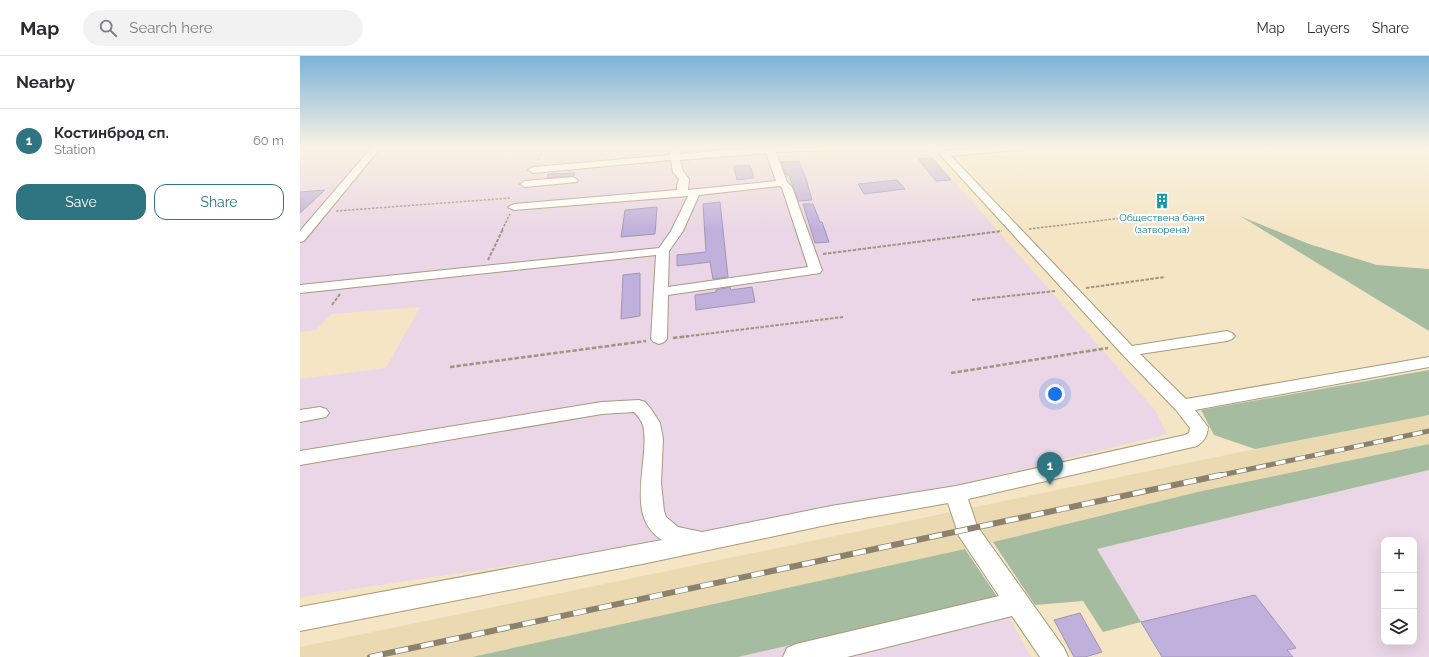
<!DOCTYPE html>
<meta charset="utf-8">
<style>
:root{--surface:#fff;--page:#f2f2f3;--text:#2b2b33;--muted:#7c7c81;--line:#e1e1e2;--accent:#2f7581}
body{margin:0;font-family:Raleway,sans-serif;background:var(--page);color:var(--text)}
.controls{position:absolute;right:12px;bottom:12px;display:grid;overflow:hidden;border-radius:8px;box-shadow:0 4px 16px #0002}
.controls button{width:36px;height:36px;display:grid;place-items:center;padding:0;border:0;border-bottom:1px solid var(--line);background:var(--surface);color:var(--text);font:20px sans-serif}
.you{position:absolute;left:755px;top:338px;width:14px;height:14px;margin:-10px;border:3px solid #fff;border-radius:50%;background:#1a73e8;box-shadow:0 0 0 6px #1a73e833}
.badge{display:grid;place-items:center;width:26px;height:26px;border-radius:50%;background:var(--accent);color:#fff;font-size:13px;font-weight:700}
.pin{position:absolute;translate:-50% -33px;filter:drop-shadow(0 1px 2px #0008)}
.pin::after{content:'';position:absolute;top:21px;width:14px;height:12px;background:inherit;clip-path:polygon(0 0,100% 0,50% 100%)}
.list{margin:0;padding:0;list-style:none}
h2{display:flex;justify-content:space-between;align-items:center;height:52px;margin:0;padding:0 16px;font-size:17px}
h2 small{font-size:13px;font-weight:400;color:var(--muted)}
.list li{display:grid;grid-template-columns:26px 1fr auto;gap:12px;align-items:center;box-sizing:border-box;height:64px;padding:0 16px;border-top:1px solid var(--line)}
.list b{display:block;font-size:15px;white-space:nowrap}
.list p{margin:0;font-size:13px;white-space:nowrap;color:var(--muted)}
.list em{font-size:13px;font-style:normal;color:var(--muted)}
.actions{display:flex;gap:8px;padding:12px 16px}
.actions a{flex:1;padding:9px 0;border:1px solid var(--accent);border-radius:12px;text-align:center;font-size:14px;color:var(--accent)}
.actions .main{background:var(--accent);color:#fff}
.icon{flex:none;width:22px;height:22px;fill:none;stroke:currentColor;stroke-width:2;stroke-linecap:round;stroke-linejoin:round}
.map{position:relative;flex:none;width:1129px;height:601px;overflow:hidden}
header{display:flex;align-items:center;gap:24px;box-sizing:border-box;height:56px;padding:0 20px;background:var(--surface);border-bottom:1px solid var(--line)}
header strong{font-size:19px}
nav{display:flex;gap:22px;margin-inline-start:auto;font-size:14px}
.search{width:280px;height:36px;background:var(--page);display:flex;align-items:center;gap:10px;box-sizing:border-box;padding:0 14px;border-radius:22px;color:var(--muted);font-size:15px}
main{display:flex}
aside{flex:1;background:var(--surface)}
.map>svg:first-child{display:block}
.built{fill:#ebdab1}
.industrial{fill:#ead6e6;fill-rule:evenodd}
.green{fill:#a5bca0}
.building{fill:#bfb0dc;stroke:#a096b5}
.lines{fill:none;stroke-linecap:round;stroke-linejoin:round}
.minor-casing{stroke:#a89a7b;stroke-width:2}
.path-far2{stroke:#a0957d;stroke-width:1.5;stroke-dasharray:2.5 1.5;stroke-linecap:butt}
.path-far1{stroke:#a0957d;stroke-width:2;stroke-dasharray:3.5 1.5;stroke-linecap:butt}
.path{stroke:#a0957d;stroke-width:2.5;stroke-dasharray:4.5 2;stroke-linecap:butt}
.minor{fill:#fff;fill-rule:evenodd}
.rail-far1-casing{stroke:#8b816c;stroke-width:5}
.rail-casing{stroke:#8b816c;stroke-width:6}
.rail-far1{stroke:#fff;stroke-width:3.5;stroke-dasharray:10;stroke-linecap:butt}
.rail{stroke:#fff;stroke-width:4.5;stroke-dasharray:13;stroke-linecap:butt}
.labels{text-anchor:middle;stroke-width:4;stroke-linejoin:round;paint-order:stroke}
.far-culture-label{font-size:10px;fill:#0d838f;stroke:#fff}
</style>
<header>
<strong>Map</strong>
<div class="search"><svg class="icon" aria-label="search" viewBox="0 0 24 24"><circle cx="10" cy="10" r="6"/><path d="M15 15l6 6"/></svg>Search here</div>
<nav><a>Map</a><a>Layers</a><a>Share</a></nav>
</header>
<main>
<aside>
<h2>Nearby<small></small></h2>
<ul class="list">
<li><span class="badge">1</span><div><b>Костинброд сп.</b><p>Station</p></div><em>60 m</em></li>
</ul>
<div class="actions"><a class="main">Save</a><a>Share</a></div>
</aside>
<div class="map">
<svg width="1129" height="601" viewBox="0 0 1129 601">
<rect width="100%" height="100%" fill="#f4e5c4"/>
<polygon class="built" points="1129,359 1129,388 902,435 665,493 172,601 0,601 0,591 955,393"/>
<g class="industrial">
<polygon points="0,91 624,91 855,354 867,378 613,440 313,494 0,541 0,323 86,312 120,251 31,258 16,274 0,276"/>
<path d="M1129,414V601H862L797,493ZM1084,484H1114V586H1084Z"/>
<polygon points="698,542 731,601 438,601"/>
</g>
<g class="green">
<polygon points="940,160 1009,188 1077,209 1129,213 1129,275"/>
<polygon points="1129,314 1129,359 955,393 914,379 901,354"/>
<polygon points="1129,388 1129,414 797,493 841,566 803,576 783,545 735,549 693,486 902,435"/>
<polygon points="665,493 698,542 438,601 172,601"/>
</g>
<g class="building">
<polygon points="632,102 651,124 636,125 618,103"/>
<polygon points="499,105 506,123 512,144 498,145 489,119 486,119 481,106"/>
<polygon points="450,109 454,122 437,124 434,110"/>
<polygon points="275,117 274,120 247,122 248,118"/>
<polygon points="597,124 605,133 564,138 558,128"/>
<polygon points="25,134 0,157 0,136"/>
<polygon points="420,146 428,221 413,223 410,206 377,210 377,199 406,196 403,148"/>
<polygon points="503,148 513,148 520,166 522,166 529,186 515,187"/>
<polygon points="357,151 355,178 321,181 325,154"/>
<polygon points="340,217 340,260 321,263 323,219"/>
<polygon points="430,231 431,234 452,231 455,246 396,254 395,239 416,236 416,234"/>
<polygon points="955,539 996,592 987,594 993,601 862,601 841,566"/>
<polygon points="780,557 802,596 785,601 774,601 754,564"/>
</g>
<g class="lines">
<defs>
<g id="minor">
<polygon points="72,91 81,91 4,185 0,186 0,175"/>
<path d="M371,91H379L380,98L465,91H542L538,94L476,96L487,126L492,131L522,214L520,217L368,239L367,283L364,286L359,288L354,286L351,283L356,199L0,237V229L359,192L371,175L388,140L214,154L208,151L214,148L377,134V129L379,123L373,116L371,104L233,117L228,114L233,111L370,99ZM466,97L476,125L388,134L389,123L383,115L380,104ZM480,130L482,132L508,211L368,231L369,195L383,175L399,139Z"/>
<path d="M633,91H642L646,95L685,91H722L718,94L651,100L832,290L927,275L932,277L935,280L932,283L927,285L840,298L886,343L1129,301V311L895,354L908,371C907,381 905,384 897,390L668,443L677,470L764,592L768,601H740L712,560L547,601H483L487,592L496,588L699,540L659,480L648,447L531,468L347,507L0,575V551L362,484C323,460 351,404 343,369C341,364 338,360 334,356L302,358L0,409V395L302,346L339,344L345,346L351,353L360,367L363,383L361,427L364,455L366,461L378,471L402,476L531,450L656,430L885,379L889,377L890,372L876,354L822,298Z"/>
<polygon points="273,121 278,124 277,126 225,131 220,128 225,125"/>
<polygon points="20,351 26,353 29,357 26,361 0,366 0,354"/>
</g>
</defs>
<use href="#minor" class="minor-casing"/>
<g class="path-far2">
<polyline points="238,104 244,91"/>
<polyline points="36,155 211,142"/>
<polyline points="729,173 839,160"/>
<polyline points="202,174 210,158"/>
</g>
<g class="path-far1">
<polyline points="523,198 702,175"/>
<polyline points="188,204 203,173"/>
<polyline points="786,232 865,221"/>
<polyline points="672,244 755,235"/>
<polyline points="32,249 40,238"/>
<polyline points="381,281 543,261"/>
</g>
<g class="path">
<polyline points="373,282 389,280"/>
<polyline points="150,311 346,285"/>
<polyline points="651,317 808,292"/>
</g>
<use href="#minor" class="minor"/>
<defs>
<polyline id="rail-far1" points="917,420 1129,375"/>
<polyline id="rail" points="70,601 921,419"/>
</defs>
<use href="#rail-far1" class="rail-far1-casing"/>
<use href="#rail" class="rail-casing"/>
<use href="#rail-far1" class="rail-far1"/>
<use href="#rail" class="rail"/>
</g>
<linearGradient id="sky" x2="0" y2="1"><stop stop-color="#7bb3d8"/><stop offset="0.52" stop-color="#faf3e4"/><stop offset="1" stop-color="#faf3e4" stop-opacity="0"/></linearGradient>
<rect width="1129" height="175" fill="url(#sky)"/>
<defs>
<symbol id="building-bare" viewBox="-9 -9 18 18"><path d="M-4-6H4V6H1V3H-1V6H-4ZM-2.5-4.3h1.7v1.8h-1.7ZM.8-4.3h1.7v1.8H.8ZM-2.5-1h1.7V.8h-1.7ZM.8-1h1.7V.8H.8Z" fill="#0f9aa8" stroke="#fff" stroke-width="2.5" paint-order="stroke"/></symbol>
</defs>
<g fill-rule="evenodd">
<use href="#building-bare" x="851" y="134" width="22" height="22"/>
</g>
<g class="labels">
<g class="far-culture-label">
<text x="862" y="165">Обществена баня<tspan x="862" dy="12">(затворена)</tspan></text>
</g>
</g>
</svg>
<div class="controls">
<button>+</button>
<button>−</button>
<button><svg class="icon" aria-label="layers" viewBox="0 0 24 24"><path d="M12 4l9 5-9 5-9-5zM3 14l9 5 9-5"/></svg></button>
</div>
<div class="you"></div>
<div class="pin badge" style="left:750px;top:429px">1</div>
</div>
</main>
